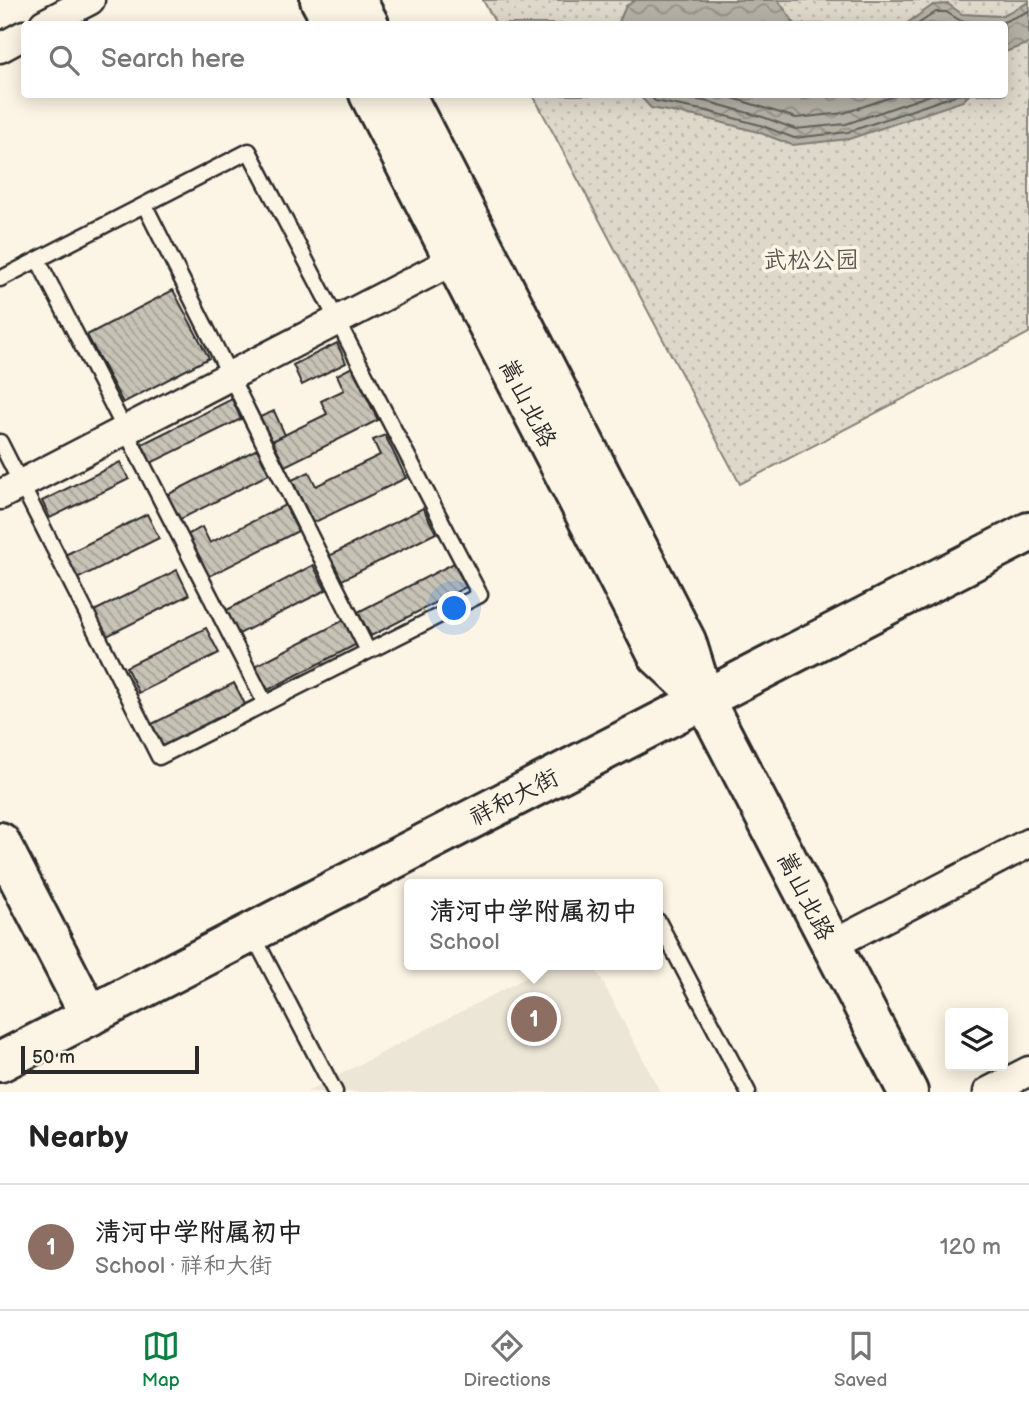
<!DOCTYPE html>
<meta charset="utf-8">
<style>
:root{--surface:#fff;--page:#f2f2f2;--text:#222;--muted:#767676;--line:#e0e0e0;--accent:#0b8043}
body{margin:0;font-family:"Balsamiq Sans","LXGW WenKai TC",sans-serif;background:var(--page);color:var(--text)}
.controls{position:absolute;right:21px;bottom:21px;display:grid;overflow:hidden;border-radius:7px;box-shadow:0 4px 18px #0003}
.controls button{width:63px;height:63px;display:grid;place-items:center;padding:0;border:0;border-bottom:2px solid var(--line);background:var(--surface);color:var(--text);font:35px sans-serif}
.scale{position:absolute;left:21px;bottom:18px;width:178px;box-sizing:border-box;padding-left:7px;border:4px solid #2b2b2b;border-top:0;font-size:19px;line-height:24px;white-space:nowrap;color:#2b2b2b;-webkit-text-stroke:5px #fcf5e5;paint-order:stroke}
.you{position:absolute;left:455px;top:609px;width:24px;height:24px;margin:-18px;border:5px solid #fff;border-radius:50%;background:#1a73e8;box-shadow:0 0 0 10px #1a73e833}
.badge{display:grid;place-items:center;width:46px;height:46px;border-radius:50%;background:var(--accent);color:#fff;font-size:23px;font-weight:700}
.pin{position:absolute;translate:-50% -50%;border:4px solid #fff;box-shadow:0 2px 7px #0006}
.popup{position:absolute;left:404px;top:879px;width:259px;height:91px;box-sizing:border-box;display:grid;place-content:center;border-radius:7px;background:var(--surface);filter:drop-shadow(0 2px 5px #0005);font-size:23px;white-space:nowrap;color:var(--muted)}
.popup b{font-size:26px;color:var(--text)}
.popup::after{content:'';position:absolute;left:50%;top:100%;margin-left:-14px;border:14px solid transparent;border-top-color:var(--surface)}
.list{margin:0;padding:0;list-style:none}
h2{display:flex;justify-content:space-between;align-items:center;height:91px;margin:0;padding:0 28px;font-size:30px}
h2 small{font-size:23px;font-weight:400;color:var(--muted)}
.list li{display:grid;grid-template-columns:46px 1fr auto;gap:21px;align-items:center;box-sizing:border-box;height:126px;padding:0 28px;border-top:2px solid var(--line)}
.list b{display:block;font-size:26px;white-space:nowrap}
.list p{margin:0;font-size:23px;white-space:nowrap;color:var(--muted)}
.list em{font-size:23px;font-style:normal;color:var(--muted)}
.icon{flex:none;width:38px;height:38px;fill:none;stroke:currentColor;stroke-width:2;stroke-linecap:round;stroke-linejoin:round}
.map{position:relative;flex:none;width:1029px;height:1092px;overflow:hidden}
.search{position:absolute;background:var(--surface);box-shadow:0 4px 18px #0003;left:21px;right:21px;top:21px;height:77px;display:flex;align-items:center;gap:18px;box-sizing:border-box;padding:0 24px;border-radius:7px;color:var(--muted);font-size:26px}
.sheet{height:217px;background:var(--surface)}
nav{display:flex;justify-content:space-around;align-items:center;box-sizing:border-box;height:98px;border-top:2px solid var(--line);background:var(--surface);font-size:19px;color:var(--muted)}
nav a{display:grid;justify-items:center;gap:4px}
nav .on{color:var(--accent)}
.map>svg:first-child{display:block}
.built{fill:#ece6d7}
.park{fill:url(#park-dots);stroke:#84827a;stroke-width:2}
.water{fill:url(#water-waves);stroke:#7d7b74;stroke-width:2}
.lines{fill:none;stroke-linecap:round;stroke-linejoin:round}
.shore{stroke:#62605c;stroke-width:2}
.building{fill:url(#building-back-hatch);stroke:#2b2b2b;stroke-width:2}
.lane-casing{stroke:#2b2b2b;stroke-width:19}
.street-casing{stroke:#2b2b2b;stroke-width:33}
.secondary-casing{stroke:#2b2b2b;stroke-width:44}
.lane{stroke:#fcf5e5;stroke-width:14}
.street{stroke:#fcf5e5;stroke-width:28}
.secondary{stroke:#fcf5e5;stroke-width:38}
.labels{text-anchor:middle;stroke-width:7;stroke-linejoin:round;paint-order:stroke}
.park-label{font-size:24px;fill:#585653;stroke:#fcf5e5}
.street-label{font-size:24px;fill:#2b2b2b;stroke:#fcf5e5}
</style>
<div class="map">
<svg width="1029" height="1092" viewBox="0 0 1029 1092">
<defs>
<pattern id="park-dots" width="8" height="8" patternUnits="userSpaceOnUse" patternTransform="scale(1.75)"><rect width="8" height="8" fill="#ded8ca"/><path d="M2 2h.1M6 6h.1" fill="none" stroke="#bfbaae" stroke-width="1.8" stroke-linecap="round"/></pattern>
<pattern id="water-waves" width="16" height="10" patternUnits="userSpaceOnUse" patternTransform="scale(1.75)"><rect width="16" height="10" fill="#b4b0a5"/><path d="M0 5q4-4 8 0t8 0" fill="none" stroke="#938f87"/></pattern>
<pattern id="building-back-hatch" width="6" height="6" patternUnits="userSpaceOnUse" patternTransform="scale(1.75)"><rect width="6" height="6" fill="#c8c3b7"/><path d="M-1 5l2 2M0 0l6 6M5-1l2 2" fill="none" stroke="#a39f95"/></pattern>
</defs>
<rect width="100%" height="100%" fill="#fcf5e5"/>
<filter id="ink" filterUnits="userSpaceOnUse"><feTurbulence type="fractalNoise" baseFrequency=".0143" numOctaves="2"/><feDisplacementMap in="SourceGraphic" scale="14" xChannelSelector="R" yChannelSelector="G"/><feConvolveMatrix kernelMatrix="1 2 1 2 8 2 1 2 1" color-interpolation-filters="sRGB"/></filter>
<g filter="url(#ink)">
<polygon class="built" points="550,965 594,965 660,1092 307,1092"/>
<polygon class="park" points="483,0 1029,0 1029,333 740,484 533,95 1004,94 1004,24 496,24"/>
<g class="water">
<polygon points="636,0 778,0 795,24 618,24 626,6"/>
<polygon points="1029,2 1029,43 1005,52 1004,24 906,24 933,5 948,4 962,14 1001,16"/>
<polygon points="639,95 969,95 963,101 849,139 792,145 758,132 705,118 651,108"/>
</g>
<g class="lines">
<g class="shore">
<polyline points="918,24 936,12 946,12 961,21 1001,23 1029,11"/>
<polyline points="649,94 655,101 707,111 760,125 794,138 848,132 959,94"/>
<polyline points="667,94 709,102 763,117 795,129 846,124 933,94"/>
<polyline points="720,94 796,118 844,113 900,94"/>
</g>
</g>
<g class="building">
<polygon points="173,290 209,358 123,403 87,335"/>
<polygon points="337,343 346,363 302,385 293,365"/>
<polygon points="352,367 378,420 285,466 272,441 327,414 321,401 344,390 337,375"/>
<polygon points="232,399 241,419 151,463 142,444"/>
<polygon points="274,411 285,435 272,441 260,417"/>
<polygon points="385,435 406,478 313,523 292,480 309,472 316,486 380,455 373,440"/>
<polygon points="257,449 269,474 179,520 167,495"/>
<polygon points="120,462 129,479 50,518 42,501"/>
<polygon points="285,505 298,531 208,577 187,535 202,527 210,543"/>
<polygon points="423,508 436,533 340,581 327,557"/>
<polygon points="147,514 159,538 75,580 63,556"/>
<polygon points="454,563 466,587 371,636 358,612"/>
<polygon points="313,565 326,590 237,635 225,611"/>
<polygon points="177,570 189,595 105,637 92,612"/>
<polygon points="344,620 357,644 268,690 255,666"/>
<polygon points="206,628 219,653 139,693 126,667"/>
<polygon points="234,683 246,706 163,747 152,724"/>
</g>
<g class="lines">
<defs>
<g id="lane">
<polyline points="145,206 368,651"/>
<polyline points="38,260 265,703"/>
<polyline points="0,279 249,151 480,595 159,757 0,442"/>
<polyline points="658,921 748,1092"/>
<polyline points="253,935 335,1092"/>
</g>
<g id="street">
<polyline points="44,24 90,0"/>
<polyline points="0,48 24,35"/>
<polyline points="0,495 454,260"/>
<polyline points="832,945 1029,843"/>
<polyline points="988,1092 1029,1071"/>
</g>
<g id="secondary">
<polyline points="320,0 333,24"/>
<polyline points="356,0 369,24"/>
<polyline points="369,94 658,656 703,698"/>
<polyline points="405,94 686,641 704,699 908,1092"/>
<polyline points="0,842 90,1016"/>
<polyline points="0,1062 1029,532"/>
</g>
</defs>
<use href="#lane" class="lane-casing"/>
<use href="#street" class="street-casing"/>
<use href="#secondary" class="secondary-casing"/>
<use href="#lane" class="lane"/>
<use href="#street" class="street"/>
<use href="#secondary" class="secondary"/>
</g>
</g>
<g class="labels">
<g class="park-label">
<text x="811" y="268">武松公园</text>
</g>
<g class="street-label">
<text transform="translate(528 403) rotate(63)" y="8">嵩山北路</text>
<text transform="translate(514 797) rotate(-27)" y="8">祥和大街</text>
<text transform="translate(806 896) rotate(63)" y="8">嵩山北路</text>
</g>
</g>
</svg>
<div class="controls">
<button><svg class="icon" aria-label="layers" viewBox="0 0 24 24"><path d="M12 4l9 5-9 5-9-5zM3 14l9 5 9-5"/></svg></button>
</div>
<div class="scale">50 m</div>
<div class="you"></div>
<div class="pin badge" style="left:534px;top:1019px;background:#8d6e63">1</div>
<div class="popup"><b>清河中学附属初中</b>School</div>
<div class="search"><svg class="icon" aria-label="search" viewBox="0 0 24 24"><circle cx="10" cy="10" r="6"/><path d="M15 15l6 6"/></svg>Search here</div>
</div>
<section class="sheet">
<h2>Nearby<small></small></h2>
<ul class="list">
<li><span class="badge" style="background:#8d6e63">1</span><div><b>清河中学附属初中</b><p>School · 祥和大街</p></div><em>120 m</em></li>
</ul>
</section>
<nav>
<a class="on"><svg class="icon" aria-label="map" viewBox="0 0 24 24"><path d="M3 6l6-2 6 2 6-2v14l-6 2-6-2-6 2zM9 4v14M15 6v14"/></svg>Map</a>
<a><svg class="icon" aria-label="directions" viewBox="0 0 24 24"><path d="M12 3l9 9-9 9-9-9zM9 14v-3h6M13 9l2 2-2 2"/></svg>Directions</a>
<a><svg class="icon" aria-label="saved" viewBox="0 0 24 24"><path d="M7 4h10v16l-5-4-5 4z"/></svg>Saved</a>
</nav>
